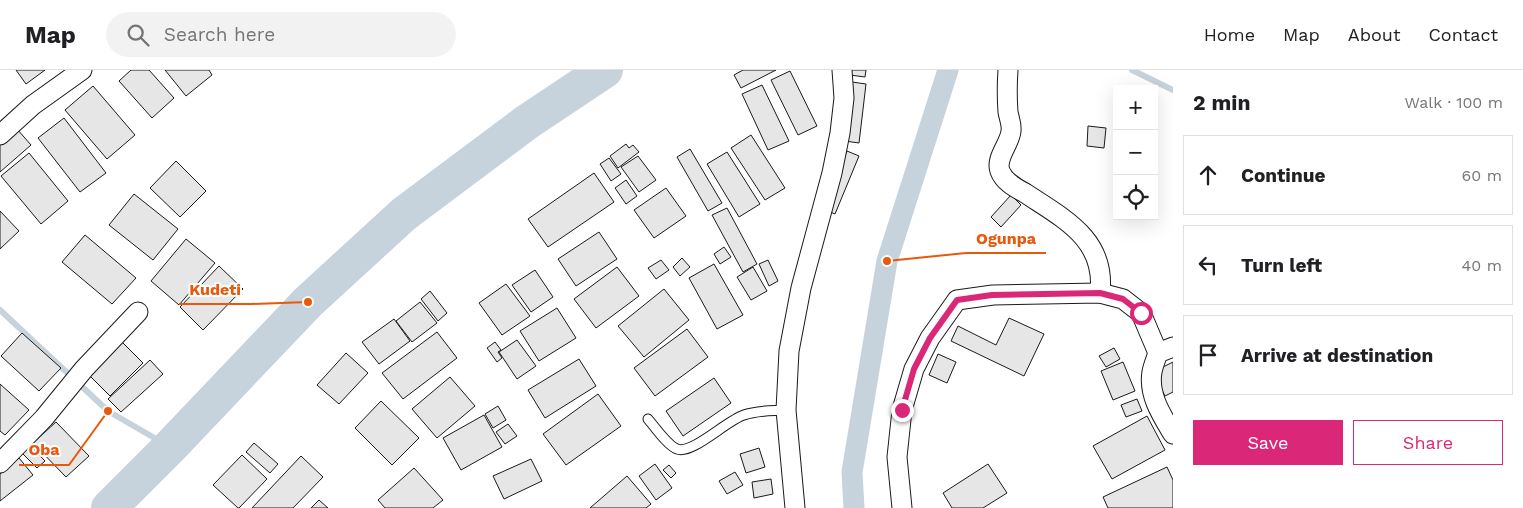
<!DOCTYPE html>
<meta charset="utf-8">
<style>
:root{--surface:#fff;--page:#f2f2f2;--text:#202124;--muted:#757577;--line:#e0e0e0;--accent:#db2777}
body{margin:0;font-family:"Work Sans",sans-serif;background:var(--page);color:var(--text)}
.controls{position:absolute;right:15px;top:15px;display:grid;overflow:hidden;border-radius:0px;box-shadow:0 5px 20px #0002}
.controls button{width:45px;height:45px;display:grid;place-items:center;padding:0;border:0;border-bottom:1px solid var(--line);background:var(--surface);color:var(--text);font:25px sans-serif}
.stop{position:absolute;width:15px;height:15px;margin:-11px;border:4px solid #db2777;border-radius:50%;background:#fff}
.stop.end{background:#db2777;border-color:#fff;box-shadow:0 1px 5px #0008}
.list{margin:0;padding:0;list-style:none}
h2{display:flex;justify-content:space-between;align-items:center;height:65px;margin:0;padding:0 20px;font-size:21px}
h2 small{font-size:16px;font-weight:400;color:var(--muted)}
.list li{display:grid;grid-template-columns:32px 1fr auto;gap:15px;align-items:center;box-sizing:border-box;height:80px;margin:0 10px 10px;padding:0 10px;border:1px solid var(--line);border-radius:0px}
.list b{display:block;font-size:19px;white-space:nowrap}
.list em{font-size:16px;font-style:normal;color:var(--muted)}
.actions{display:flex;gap:10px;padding:15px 20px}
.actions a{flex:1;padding:11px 0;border:1px solid var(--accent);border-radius:0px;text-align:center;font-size:18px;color:var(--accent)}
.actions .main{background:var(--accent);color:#fff}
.icon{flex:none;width:28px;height:28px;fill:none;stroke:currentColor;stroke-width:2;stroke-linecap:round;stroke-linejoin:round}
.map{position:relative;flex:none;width:1173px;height:438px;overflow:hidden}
header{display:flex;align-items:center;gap:30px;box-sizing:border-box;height:70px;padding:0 25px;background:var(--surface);border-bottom:1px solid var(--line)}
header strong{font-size:24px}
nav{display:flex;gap:28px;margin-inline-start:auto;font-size:18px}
.search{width:350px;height:45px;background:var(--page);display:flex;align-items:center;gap:12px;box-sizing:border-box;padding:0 18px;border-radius:28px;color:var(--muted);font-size:19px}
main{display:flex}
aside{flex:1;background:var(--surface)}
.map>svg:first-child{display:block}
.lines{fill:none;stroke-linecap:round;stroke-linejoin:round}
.stream{stroke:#c6d2dc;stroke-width:6}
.canal{stroke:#c6d2dc;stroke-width:21}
.river{stroke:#c6d2dc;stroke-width:36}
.building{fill:#e6e6e6;stroke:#1a1a1a}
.service-casing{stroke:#1a1a1a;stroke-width:11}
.minor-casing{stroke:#1a1a1a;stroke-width:21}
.service{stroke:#fff;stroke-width:9}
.minor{stroke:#fff;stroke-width:19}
.route{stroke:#db2777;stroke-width:6}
.leader{fill:none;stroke:#e8590c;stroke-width:2}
.callout-dot{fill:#e8590c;stroke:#fff;stroke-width:2}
.callout-label{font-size:16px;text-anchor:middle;font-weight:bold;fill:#e8590c;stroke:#fff;stroke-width:4;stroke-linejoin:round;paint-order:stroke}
</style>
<header>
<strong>Map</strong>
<div class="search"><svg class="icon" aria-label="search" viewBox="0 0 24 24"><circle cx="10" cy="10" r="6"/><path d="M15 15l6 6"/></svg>Search here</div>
<nav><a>Home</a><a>Map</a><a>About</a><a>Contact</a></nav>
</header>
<main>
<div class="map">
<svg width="1173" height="438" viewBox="0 0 1173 438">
<rect width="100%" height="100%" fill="#fff"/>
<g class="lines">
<g class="stream">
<polyline points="1132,0 1173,20"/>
<polyline points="0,240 108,341 170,377"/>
</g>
<polyline class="canal" points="854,438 852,402 887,191 948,0"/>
<polyline class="river" points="109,438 170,377 308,232 404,144 527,52 605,0"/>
</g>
<g class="building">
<polygon points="16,0 45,0 26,14"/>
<polygon points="131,0 149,0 174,28 152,48 119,11"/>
<polygon points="165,0 209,0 212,5 186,26"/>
<polygon points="743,0 776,0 741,18 734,5"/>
<polygon points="851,0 866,0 865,7 850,5"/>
<polygon points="790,1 817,56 798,65 771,10"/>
<polygon points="852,12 866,14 859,73 845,71"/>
<polygon points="762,15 789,71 768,80 742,24"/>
<polygon points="93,16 135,65 107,89 65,40"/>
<polygon points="64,48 106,103 80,122 38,68"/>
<polygon points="1088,56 1106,58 1104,78 1087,76"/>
<polygon points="17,59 31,75 0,102 0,75"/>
<polygon points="751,65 785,118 765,130 731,78"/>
<polygon points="626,74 629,78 633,75 639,82 618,98 610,86"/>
<polygon points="690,79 722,133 708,141 677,87"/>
<polygon points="847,81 859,86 835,144 823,139"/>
<polygon points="727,82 760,134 739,147 707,94"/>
<polygon points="29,83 68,131 41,154 1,106"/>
<polygon points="638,86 656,110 639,122 621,97"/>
<polygon points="609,88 621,104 611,111 600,94"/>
<polygon points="176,91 206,121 180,147 150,118"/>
<polygon points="594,103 614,132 548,177 528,149"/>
<polygon points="626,110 637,126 626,134 615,118"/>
<polygon points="666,118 686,146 654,168 634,140"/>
<polygon points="134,124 178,159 153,190 109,155"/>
<polygon points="1011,125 1021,135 1001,157 991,147"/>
<polygon points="727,138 757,194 743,202 712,145"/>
<polygon points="0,141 19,161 0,179"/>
<polygon points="599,162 617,189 576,216 558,189"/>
<polygon points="85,165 136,208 112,234 62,192"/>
<polygon points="186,169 215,193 179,235 151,211"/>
<polygon points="724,177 731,187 720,194 714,184"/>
<polygon points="682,188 690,197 680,206 673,197"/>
<polygon points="661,190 669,200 656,209 648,198"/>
<polygon points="768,190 778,211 769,216 759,194"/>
<polygon points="714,194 743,245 717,259 689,208"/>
<polygon points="219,196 243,219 203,260 180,237"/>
<polygon points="617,197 639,226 596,258 574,229"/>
<polygon points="753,197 767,221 751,230 737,207"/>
<polygon points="535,200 553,227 531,242 512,215"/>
<polygon points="506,214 530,246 502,265 479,233"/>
<polygon points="664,219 689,250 644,287 618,256"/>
<polygon points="430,221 447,243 438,251 421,229"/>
<polygon points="420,232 437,253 412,272 396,251"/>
<polygon points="557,238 576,268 539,291 520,261"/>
<polygon points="1009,248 1044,264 1024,306 951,271 958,256 996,275"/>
<polygon points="394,249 410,271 379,294 362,272"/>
<polygon points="687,259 708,287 655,326 634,298"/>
<polygon points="437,262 457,288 403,329 382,303"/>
<polygon points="22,263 61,298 39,321 1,286"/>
<polygon points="118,268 143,293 110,326 85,301"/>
<polygon points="517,270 536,296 517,309 499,282"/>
<polygon points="495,272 501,280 498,282 502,288 497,292 487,278"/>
<polygon points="1114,278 1120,289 1106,297 1099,286"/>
<polygon points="346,283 368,303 339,334 317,315"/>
<polygon points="938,284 956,292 947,313 929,305"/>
<polygon points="579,289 596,316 545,348 528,320"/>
<polygon points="150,290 163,304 121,342 108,329"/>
<polygon points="1123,292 1135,321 1113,330 1101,301"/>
<polygon points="1173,292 1173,322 1165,326 1153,302"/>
<polygon points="450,307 475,336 437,368 412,339"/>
<polygon points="714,308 731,333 683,366 666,341"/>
<polygon points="0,314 29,340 5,365 0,361"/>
<polygon points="598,324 621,356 566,395 543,364"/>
<polygon points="1137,329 1142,341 1126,347 1121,335"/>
<polygon points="381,331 419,368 392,395 355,358"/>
<polygon points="498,336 506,350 493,358 485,344"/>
<polygon points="484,345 502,377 461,400 443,368"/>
<polygon points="1147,346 1165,380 1112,409 1093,376"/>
<polygon points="56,352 89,386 66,407 33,373"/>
<polygon points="508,354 517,366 505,374 496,362"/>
<polygon points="26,371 45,391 37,398 18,379"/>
<polygon points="254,373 278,394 270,403 246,382"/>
<polygon points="759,378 765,397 746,403 740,384"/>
<polygon points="242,385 267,409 239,438 238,438 213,415"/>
<polygon points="301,386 323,407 293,438 252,438"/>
<polygon points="19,388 33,405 0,431 0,404"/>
<polygon points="531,389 542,411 504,429 493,406"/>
<polygon points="655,394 672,418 656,430 639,406"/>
<polygon points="988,394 1007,423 983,438 952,438 943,423"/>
<polygon points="669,395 676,403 671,408 663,400"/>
<polygon points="1167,397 1173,410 1173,438 1108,438 1103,427"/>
<polygon points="414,398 443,430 433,438 385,438 378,430"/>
<polygon points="735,402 743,415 727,424 719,411"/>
<polygon points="627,406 651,434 646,438 590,438"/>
<polygon points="771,409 773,424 754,428 752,412"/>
<polygon points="319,430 328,438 311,438"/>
</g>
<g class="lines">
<defs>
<path id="service" d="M648,349C654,356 668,376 677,379C692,385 727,350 744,345C757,340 772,341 786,340"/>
<g id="minor">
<path d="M1008,0C1007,14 1007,28 1008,42C1009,48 1012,55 1011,61C1010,74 995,88 1000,101C1004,112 1016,118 1025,123C1064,149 1106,169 1100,223"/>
<polyline points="0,65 33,35 82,0"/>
<path d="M1173,277L1158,283C1156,289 1153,296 1152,302C1148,325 1162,346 1173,364"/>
<polyline points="0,393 44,348 84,299 138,242"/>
<polyline points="795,438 786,340 789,281 801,218 832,103 840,63 844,28 842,0"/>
<polyline points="902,438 897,387 902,340 914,299 930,268 957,230 993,225 1100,223 1123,229 1141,243 1158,283"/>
</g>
</defs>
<use href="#service" class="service-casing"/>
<use href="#minor" class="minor-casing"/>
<use href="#service" class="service"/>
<use href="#minor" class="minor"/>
</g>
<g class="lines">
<polyline class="route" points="902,340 914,299 930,268 957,230 992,225 1100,223 1123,229 1141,243"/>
</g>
<path class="leader" d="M887 191L966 183H1046M308 232L251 234H179M108 341L69 395H19"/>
<g class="callout-dot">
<circle cx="887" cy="191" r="5"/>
<circle cx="308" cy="232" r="5"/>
<circle cx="108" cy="341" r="5"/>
</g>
<g class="callout-label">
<text x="1006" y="174">Ogunpa</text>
<text x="215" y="225">Kudeti</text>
<text x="44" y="385">Oba</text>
</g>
</svg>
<div class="controls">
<button>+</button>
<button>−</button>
<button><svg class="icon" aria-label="locate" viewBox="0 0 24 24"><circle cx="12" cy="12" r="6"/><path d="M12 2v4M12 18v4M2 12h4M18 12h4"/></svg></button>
</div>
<div class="stop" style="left:1141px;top:243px"></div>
<div class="stop end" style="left:902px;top:340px"></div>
</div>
<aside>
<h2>2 min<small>Walk · 100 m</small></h2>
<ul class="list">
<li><svg class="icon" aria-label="ahead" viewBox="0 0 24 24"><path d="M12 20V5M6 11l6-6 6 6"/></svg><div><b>Continue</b></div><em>60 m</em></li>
<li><svg class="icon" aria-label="left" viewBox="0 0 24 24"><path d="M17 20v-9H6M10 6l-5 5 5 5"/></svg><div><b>Turn left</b></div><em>40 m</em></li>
<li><svg class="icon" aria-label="arrive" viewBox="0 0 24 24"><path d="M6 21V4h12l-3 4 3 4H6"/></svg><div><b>Arrive at destination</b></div></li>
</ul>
<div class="actions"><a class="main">Save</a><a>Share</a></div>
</aside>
</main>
